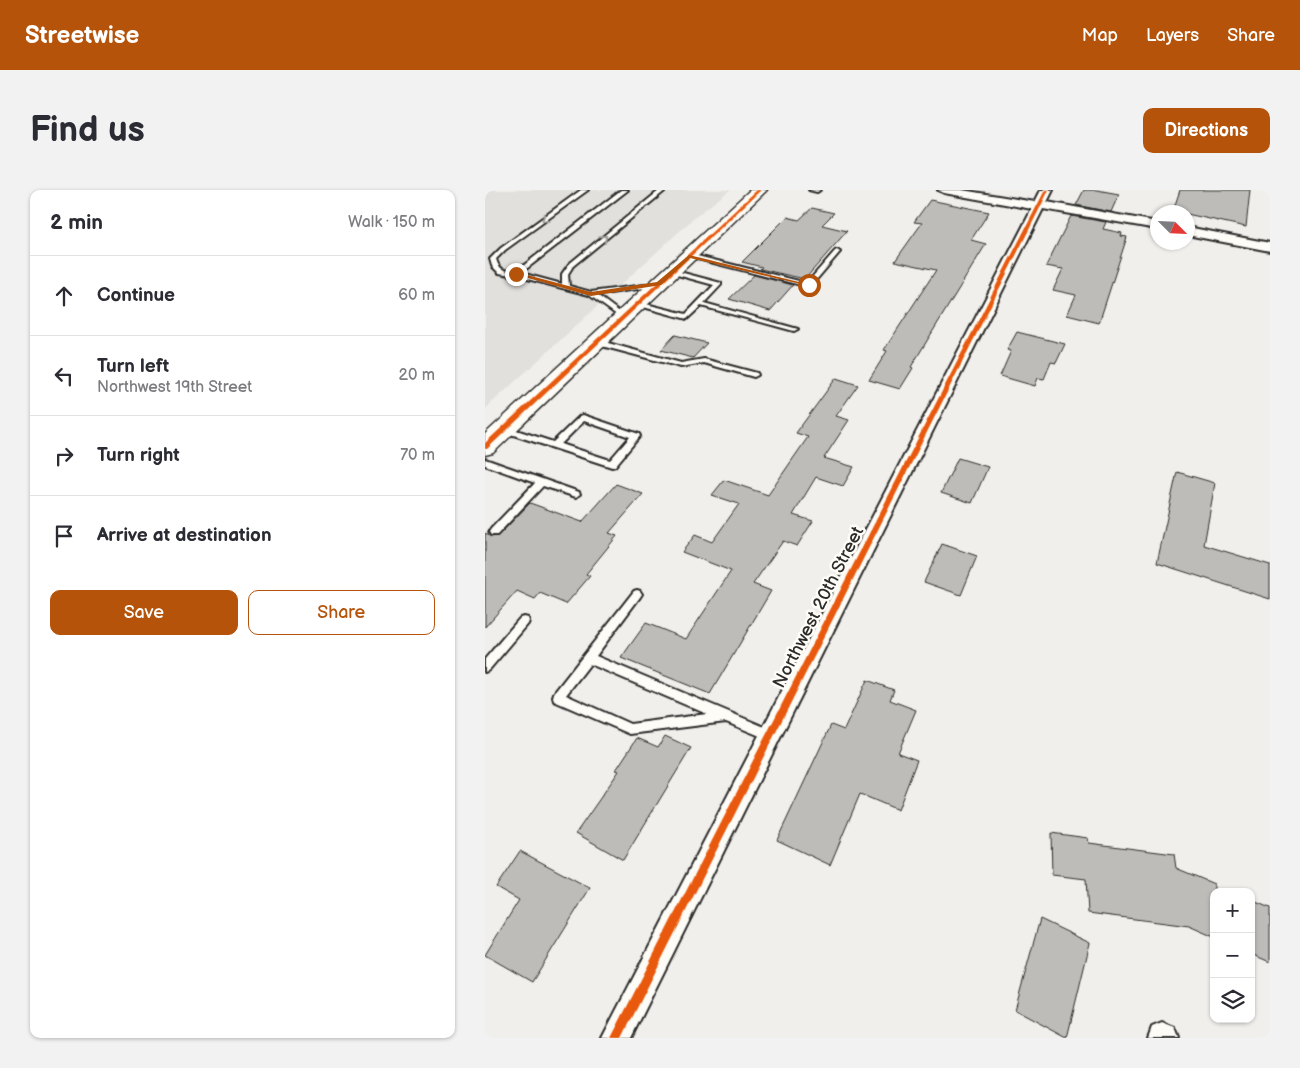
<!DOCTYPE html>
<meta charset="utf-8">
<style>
:root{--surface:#fff;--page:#f2f2f3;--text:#2b2b33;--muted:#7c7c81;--line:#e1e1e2;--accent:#b45309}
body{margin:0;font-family:"Balsamiq Sans",sans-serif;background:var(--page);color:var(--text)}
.controls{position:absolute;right:15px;bottom:15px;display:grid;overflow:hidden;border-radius:10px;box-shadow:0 1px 4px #0004}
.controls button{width:45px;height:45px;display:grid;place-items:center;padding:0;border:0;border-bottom:1px solid var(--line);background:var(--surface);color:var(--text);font:25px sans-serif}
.compass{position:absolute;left:665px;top:15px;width:45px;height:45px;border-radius:50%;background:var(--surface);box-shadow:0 1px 4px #0004;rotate:114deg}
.stop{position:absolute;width:15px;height:15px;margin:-11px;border:4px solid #b45309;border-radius:50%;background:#fff}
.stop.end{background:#b45309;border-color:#fff;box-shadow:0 1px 5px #0008}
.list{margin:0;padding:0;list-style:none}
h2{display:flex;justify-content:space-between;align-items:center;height:65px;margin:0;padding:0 20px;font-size:21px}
h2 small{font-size:16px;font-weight:400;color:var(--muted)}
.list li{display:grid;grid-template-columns:32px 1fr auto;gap:15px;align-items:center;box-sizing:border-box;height:80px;padding:0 20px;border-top:1px solid var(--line)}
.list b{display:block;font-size:19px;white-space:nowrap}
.list p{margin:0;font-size:16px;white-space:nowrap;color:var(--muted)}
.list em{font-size:16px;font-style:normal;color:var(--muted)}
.actions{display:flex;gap:10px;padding:15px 20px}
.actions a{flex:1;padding:11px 0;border:1px solid var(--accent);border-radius:10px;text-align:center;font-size:18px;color:var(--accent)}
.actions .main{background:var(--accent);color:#fff}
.icon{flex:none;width:28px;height:28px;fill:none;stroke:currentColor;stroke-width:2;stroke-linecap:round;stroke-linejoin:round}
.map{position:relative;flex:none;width:785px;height:848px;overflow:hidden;border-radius:10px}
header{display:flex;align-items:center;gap:30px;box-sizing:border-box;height:70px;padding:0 25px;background:var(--accent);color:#fff}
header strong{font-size:24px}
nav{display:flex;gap:28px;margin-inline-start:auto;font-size:18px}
.intro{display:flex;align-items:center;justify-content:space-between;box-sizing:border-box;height:120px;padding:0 30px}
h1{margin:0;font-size:35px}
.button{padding:12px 22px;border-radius:10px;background:var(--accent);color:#fff;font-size:18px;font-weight:700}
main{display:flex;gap:30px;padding:0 30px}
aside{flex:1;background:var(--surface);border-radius:10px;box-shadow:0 1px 4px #0004}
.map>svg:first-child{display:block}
.built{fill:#e1e0dc}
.building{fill:#bdbcb8;stroke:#2b2b2b}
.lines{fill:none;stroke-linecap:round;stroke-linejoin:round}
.lane-casing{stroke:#2b2b2b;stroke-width:4}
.street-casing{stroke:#2b2b2b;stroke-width:4}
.secondary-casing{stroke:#2b2b2b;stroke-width:3}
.lane{fill:#fdfcf7;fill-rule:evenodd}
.street{fill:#fdfcf7;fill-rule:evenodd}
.secondary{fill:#fdfcf7;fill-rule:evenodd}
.cycleway-casing{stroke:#fdfcf7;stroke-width:3}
.cycleway{fill:#e8590c;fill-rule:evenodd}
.oneway{stroke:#9e9e9b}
.route{fill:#b45309}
.labels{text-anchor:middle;stroke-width:5;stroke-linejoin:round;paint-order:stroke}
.street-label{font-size:18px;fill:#2b2b2b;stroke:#fdfcf7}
</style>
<header>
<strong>Streetwise</strong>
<nav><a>Map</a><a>Layers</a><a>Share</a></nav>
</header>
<div class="intro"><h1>Find us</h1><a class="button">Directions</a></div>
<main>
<aside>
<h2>2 min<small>Walk · 150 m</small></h2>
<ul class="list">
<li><svg class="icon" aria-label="ahead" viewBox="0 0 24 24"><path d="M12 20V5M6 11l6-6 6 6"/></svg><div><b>Continue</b></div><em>60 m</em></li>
<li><svg class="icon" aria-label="left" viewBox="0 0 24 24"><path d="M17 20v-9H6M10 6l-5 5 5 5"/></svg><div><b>Turn left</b><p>Northwest 19th Street</p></div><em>20 m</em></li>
<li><svg class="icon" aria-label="right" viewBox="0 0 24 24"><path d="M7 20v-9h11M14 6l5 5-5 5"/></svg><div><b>Turn right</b></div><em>70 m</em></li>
<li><svg class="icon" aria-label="arrive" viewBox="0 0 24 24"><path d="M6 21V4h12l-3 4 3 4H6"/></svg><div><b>Arrive at destination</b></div></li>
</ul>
<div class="actions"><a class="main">Save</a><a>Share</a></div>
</aside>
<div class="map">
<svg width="785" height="848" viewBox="0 0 785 848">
<rect width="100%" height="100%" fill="#f0efeb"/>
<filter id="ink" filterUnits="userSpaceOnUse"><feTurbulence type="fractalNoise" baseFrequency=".02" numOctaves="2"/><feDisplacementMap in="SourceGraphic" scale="10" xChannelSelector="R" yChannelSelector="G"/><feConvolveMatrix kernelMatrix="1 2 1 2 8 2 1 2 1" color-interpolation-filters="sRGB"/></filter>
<g filter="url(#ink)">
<polygon class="built" points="0,0 245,0 210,27 0,219"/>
<g class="building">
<polygon points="599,0 612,0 634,4 626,22 591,15"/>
<polygon points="695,0 765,0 761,37 688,21"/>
<polygon points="445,10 504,22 486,50 501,54 426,177 428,178 415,199 384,190 402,161 399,160 451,80 410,71 437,33 429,32"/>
<polygon points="327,18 349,23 337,35 362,41 320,89 275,79 277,77 257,72 302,27 314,30"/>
<polygon points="586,26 621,32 618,39 637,43 636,46 642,47 614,133 582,125 591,105 568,100 578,79 561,76"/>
<polygon points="269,85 308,95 285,121 244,109"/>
<polygon points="532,142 580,154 571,173 566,172 559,189 553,188 550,196 515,186 526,161 522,160"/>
<polygon points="190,145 222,153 208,168 176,160"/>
<polygon points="351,188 373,195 351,226 364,230 339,268 369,277 358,296 331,287 308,325 328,331 312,356 298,351 268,394 286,401 225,504 136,468 161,433 201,449 246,381 197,362 210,345 227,352 254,314 227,305 239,290 283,305 323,247 311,243"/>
<polygon points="473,268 503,277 487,313 456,303"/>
<polygon points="692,282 730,293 719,355 785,375 785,409 672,373"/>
<polygon points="131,294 158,304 124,343 132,346 101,384 105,386 81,414 55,403 50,409 32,401 0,437 0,343 6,347 13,346 45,313 97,332"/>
<polygon points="457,354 492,366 476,405 439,392"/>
<polygon points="382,490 409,500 405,510 431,520 413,563 432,570 413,620 375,604 345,675 292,650 346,535 359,540"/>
<polygon points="180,546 206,558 138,670 91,643 134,581 131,580 152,548 173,557"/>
<polygon points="566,643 603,648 604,653 689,664 691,678 729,694 729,747 704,736 603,723 601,689 567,685"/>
<polygon points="35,661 105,698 47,792 0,765 34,710 11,697"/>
<polygon points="766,710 785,718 785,772 766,764"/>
<polygon points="555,729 605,753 582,848 530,820"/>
</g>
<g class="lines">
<defs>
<g id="lane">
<path d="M96,0H103L20,60L11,69C14,80 20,81 30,82L136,0H143L36,83L77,94V84L84,74L175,0H181L88,76L83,84L84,96L106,102L175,93L176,94L173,96L112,105L140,126V128H136L104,105L31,86L14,83L7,76L5,69L16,58Z"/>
<polygon points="324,0 335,0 332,2"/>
<polygon points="352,60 355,62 354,63 326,96 324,97 201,66 204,64 322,93 350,61"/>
<polygon points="187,80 236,93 236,95 219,113 313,139 309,141 216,116 202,129 151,115 150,114 153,112 201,124 229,95 185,83 185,81"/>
<polygon points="109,150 112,150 196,173 219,169 272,183 273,185 269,187 219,173 196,177 109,154"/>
<path d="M98,225L154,244L155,246L130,276L127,277L16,241L15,239L19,236L68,252L95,226ZM99,231L145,247L125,270L76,254Z"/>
<polygon points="0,269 94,302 95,304 91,307 58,296 12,345 6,345 4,342 6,339 50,293 0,275"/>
<path d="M152,400L155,401L157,404L155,407L111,466L289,541L291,545L289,549L285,550L241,532L145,544L69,511L68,507L69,503L149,401ZM105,474L222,524L145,534L81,505Z"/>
<polygon points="39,427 43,428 44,431 43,434 4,480 0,482 0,469 35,428"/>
</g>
<g id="street">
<polygon points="453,0 477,0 550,12 556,0 568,0 562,12 672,32 672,39 558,19 146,848 117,848 547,19 459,3"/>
<polygon points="702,37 785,53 785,61 702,45"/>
<polygon points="677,833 690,838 694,848 663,848 667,837"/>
</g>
<polygon id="secondary" points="265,0 282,0 8,263 0,265 0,244"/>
</defs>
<use href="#lane" class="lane-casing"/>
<use href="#street" class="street-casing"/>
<use href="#secondary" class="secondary-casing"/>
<use href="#lane" class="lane"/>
<use href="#street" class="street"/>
<use href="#secondary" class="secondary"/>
<defs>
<g id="cycleway">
<polygon points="272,0 276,0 2,259 0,259 0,253"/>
<polygon points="560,0 564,0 137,848 126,848"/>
</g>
</defs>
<use href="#cycleway" class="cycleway-casing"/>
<use href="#cycleway" class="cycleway"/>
</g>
<defs><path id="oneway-chevron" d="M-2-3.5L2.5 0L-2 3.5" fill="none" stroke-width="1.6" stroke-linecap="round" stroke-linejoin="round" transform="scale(1.25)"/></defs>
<g class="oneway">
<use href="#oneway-chevron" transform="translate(60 29) rotate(144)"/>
<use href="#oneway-chevron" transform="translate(119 48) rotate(-39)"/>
</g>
</g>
<polygon class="route" points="204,65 326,95 324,96 205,68 176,95 106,106 29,84 31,82 106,102 172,92"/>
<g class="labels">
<g class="street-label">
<text transform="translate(333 417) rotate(-63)" y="6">Northwest 20th Street</text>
</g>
</g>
</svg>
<div class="controls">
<button>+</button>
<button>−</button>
<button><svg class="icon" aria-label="layers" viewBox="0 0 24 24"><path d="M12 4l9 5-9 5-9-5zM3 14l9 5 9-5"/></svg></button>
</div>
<svg class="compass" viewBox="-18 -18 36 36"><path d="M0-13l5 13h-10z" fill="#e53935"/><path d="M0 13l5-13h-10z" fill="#7c7c81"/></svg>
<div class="stop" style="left:324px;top:95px"></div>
<div class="stop end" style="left:31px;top:84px"></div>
</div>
</main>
